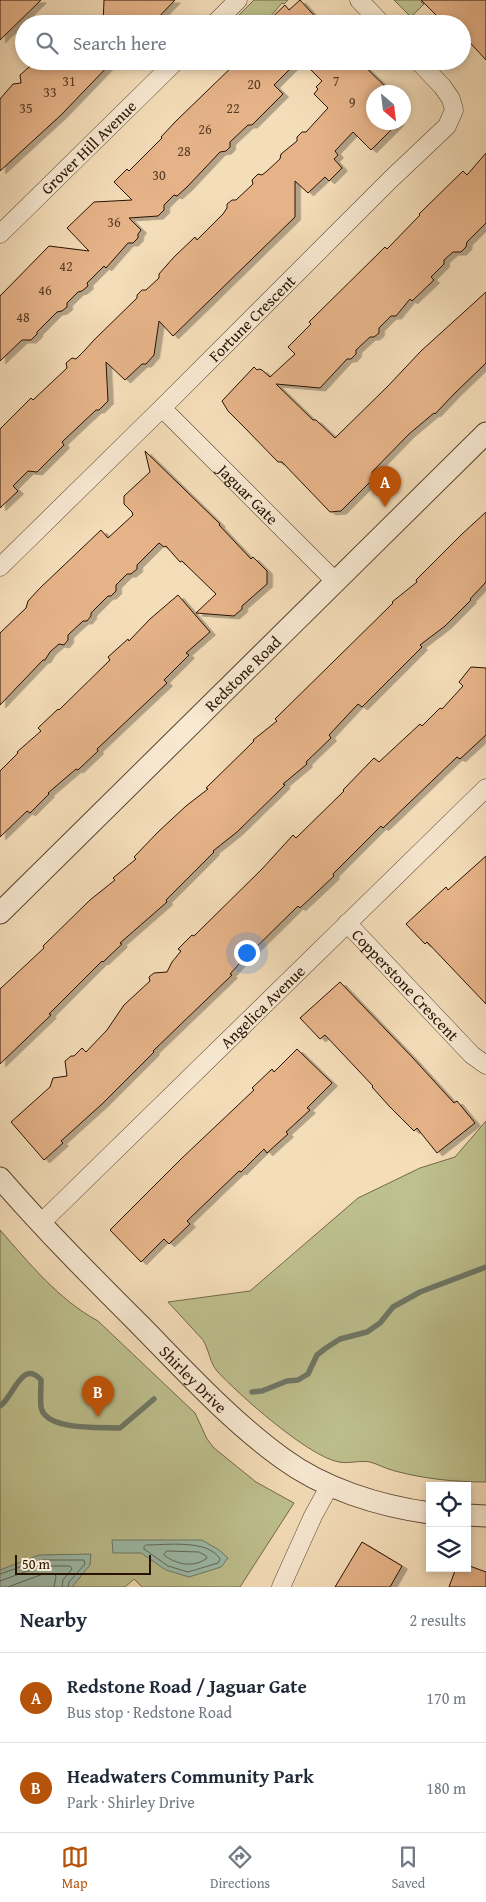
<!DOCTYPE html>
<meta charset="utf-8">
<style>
:root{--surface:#fff;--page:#f2f2f3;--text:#1f2937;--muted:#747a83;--line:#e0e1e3;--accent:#b45309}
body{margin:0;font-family:"Gentium Book Plus",serif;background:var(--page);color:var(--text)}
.controls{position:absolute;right:15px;bottom:15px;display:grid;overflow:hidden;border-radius:0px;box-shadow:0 2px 8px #0003}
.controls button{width:45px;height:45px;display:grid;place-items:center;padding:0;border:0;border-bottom:1px solid var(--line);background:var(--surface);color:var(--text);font:25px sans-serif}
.compass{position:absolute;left:366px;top:85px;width:45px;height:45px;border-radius:50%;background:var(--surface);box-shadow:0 2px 8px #0003;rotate:152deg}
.scale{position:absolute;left:15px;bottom:12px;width:136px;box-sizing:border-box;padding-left:5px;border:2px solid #281201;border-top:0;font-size:14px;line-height:18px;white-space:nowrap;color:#281201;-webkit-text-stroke:4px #f8e9d2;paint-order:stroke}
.you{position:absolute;left:246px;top:952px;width:18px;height:18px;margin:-12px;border:4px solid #fff;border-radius:50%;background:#1a73e8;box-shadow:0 0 0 8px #1a73e833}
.badge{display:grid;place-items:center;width:32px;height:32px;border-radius:50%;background:var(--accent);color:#fff;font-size:16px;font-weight:700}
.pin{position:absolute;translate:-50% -41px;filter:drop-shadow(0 1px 2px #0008)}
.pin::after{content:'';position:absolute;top:26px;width:18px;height:15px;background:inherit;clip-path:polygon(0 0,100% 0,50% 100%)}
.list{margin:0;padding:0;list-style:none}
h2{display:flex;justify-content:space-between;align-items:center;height:65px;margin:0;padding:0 20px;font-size:21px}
h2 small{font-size:16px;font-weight:400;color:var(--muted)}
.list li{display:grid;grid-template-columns:32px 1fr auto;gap:15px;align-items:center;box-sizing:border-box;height:90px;padding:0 20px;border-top:1px solid var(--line)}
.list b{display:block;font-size:19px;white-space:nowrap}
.list p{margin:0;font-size:16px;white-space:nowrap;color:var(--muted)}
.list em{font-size:16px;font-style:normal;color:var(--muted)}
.icon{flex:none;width:28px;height:28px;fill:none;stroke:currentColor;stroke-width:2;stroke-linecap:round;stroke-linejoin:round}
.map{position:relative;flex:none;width:486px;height:1587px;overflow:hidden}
.search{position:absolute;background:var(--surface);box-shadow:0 2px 8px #0003;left:15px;right:15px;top:15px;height:55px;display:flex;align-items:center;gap:12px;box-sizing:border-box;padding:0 18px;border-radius:28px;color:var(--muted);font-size:19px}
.sheet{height:245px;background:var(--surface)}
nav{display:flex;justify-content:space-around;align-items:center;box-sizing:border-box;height:70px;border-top:1px solid var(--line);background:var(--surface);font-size:14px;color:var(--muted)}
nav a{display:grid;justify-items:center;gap:2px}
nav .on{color:var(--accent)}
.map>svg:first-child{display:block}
.green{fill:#bec08e;stroke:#736948}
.water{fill:#9cbcab;stroke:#6e7867}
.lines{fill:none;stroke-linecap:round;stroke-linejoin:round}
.shore{stroke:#626756;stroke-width:1}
.stream{stroke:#6e7867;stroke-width:5.5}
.building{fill:#e6b389;stroke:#281201;filter:url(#shadow)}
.minor-casing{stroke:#5b452f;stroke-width:19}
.tertiary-casing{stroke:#5b452f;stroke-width:23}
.minor{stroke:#f8e9d2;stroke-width:18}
.tertiary{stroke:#f8e9d2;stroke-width:21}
.labels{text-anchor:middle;stroke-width:4;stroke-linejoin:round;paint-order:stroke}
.number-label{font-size:14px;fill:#583a23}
.street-label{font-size:16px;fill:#281201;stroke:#f8e9d2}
</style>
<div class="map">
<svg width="486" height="1587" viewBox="0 0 486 1587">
<defs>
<filter id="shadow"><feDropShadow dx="5.5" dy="3" stdDeviation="0" flood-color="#0004"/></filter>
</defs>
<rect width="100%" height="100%" fill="#f4ddb9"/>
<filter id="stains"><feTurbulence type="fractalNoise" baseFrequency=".004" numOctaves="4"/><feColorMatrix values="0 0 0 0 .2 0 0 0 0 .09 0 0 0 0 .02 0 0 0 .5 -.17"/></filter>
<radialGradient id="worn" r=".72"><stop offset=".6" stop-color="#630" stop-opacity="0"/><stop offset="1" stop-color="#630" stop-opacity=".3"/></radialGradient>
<g class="green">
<polygon points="254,0 288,0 284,4 282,3 264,24 230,24"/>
<polygon points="394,0 423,0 421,2 424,4 411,17"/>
<path d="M486,1121V1482C455,1482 425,1479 395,1471C386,1469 378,1464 370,1462C360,1460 349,1464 339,1462C309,1457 239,1395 217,1371C210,1363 209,1350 203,1340L168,1302L250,1291L358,1198L420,1168L455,1157Z"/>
<path d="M0,1230C29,1263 59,1300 98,1321L195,1413L207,1439L214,1448L256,1482L294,1503L240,1587H142L134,1579L125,1587H0Z"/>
</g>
<g class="water">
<polygon points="112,1540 202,1540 219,1550 228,1558 221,1567 189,1577 166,1570 141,1553 113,1553"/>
<polygon points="91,1554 90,1565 72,1587 0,1587 0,1570 39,1555"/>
</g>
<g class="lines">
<g class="shore">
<path d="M146,1545C167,1545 208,1539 220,1559L218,1563L188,1572L168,1566L144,1549V1547Z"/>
<path d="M167,1551L199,1552L206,1556L207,1558C194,1568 177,1565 164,1555Z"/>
<polyline points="0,1574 40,1560 84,1560 85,1564 69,1582 68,1587"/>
<polyline points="0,1581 41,1566 70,1566 72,1569 63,1580 62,1587"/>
<polyline points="8,1587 43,1574 54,1574 56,1576 54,1587"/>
</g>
<g class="stream">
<polyline points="252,1392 262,1391 287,1381 298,1380 308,1374 317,1355 326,1348 340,1339 367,1332 380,1323 393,1307 420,1292 486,1267"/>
<path d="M0,1406C13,1398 22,1358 41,1380C41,1389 40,1399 41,1407C45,1431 101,1427 120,1428L154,1399"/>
</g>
</g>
<g class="building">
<polygon points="0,0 41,0 0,40"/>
<polygon points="104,0 175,0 152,24 103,24"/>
<polygon points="300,0 322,24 265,24 285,5 289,10"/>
<polygon points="421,0 486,0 486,60 462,34 462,24 445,24"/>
<polygon points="36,61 113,61 61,115 0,171 0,99 13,84 21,83 20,75"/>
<polygon points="245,61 298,61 274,85 283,94 252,125 248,125 230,142 230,147 226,151 220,152 187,187 177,196 174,195 164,205 164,210 158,216 129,218 141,230 138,234 138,238 133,243 128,243 106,268 104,266 87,283 88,286 82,291 78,292 67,303 67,307 62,311 57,312 37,332 37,334 31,340 22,340 0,361 0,296 49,246 89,251 67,228 94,202 132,200 114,182 127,169 129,171 162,138 161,137 176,121 237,62 241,65"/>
<polygon points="302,61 359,61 391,92 374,92 374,122 399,122 371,150 353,132 335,151 338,155 334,159 342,168 329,181 325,177 308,193 295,181 295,217 173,336 159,321 154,355 146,364 142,364 125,380 106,362 108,401 99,410 96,410 62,442 64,445 37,472 28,471 13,486 18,491 0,508 0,429 31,398 33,400 67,368 66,363 72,358 76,359 85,350 94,340 137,298 137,295 142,290 146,290 159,278 159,274 174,257 195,237 197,240 223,214 227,208 227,204 232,200 236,200 253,184 252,180 258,174 262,175 267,171 280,159 281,154 297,141 297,137 302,132 306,132 328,108 314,94 318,89 316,87 322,81"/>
<polygon points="486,153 486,223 467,242 466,247 461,252 453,252 444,260 444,264 431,277 434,280 412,301 410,299 396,316 391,316 379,328 379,333 374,337 370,337 356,350 356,354 351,359 347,359 320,388 276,384 313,420 316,420 335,438 388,386 421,351 486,292 486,363 454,394 435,414 434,413 409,434 372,472 372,480 341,511 330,512 282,462 278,462 244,427 228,411 222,401 254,367 257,370 259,369 262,370 270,377 295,354 288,347 311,324 309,322 385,247 387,249 420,215 419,214 463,171 467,175"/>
<polygon points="145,451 220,524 219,525 251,559 253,557 267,571 267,584 242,606 242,609 234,616 196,613 216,594 182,561 180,562 166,546 164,547 159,543 137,565 137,569 131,574 127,574 116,585 116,591 111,596 108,596 91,613 91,616 87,621 83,621 68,635 68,640 64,645 59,644 50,652 45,660 43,660 0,705 0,633 26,608 28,601 40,588 101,530 108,538 133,515 132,512 124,504 124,496 150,472"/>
<polygon points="486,512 486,582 470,599 471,600 445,626 420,645 422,647 362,707 358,704 329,735 331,738 306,762 307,764 283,784 285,785 237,832 213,851 214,852 166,900 167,902 120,943 122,944 103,962 102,961 49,1014 51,1015 0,1064 0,989 44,948 43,946 90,900 115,880 113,878 136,859 134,857 158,832 186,806 208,789 206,788 254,741 253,740 277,721 275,719 393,603 392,602 417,582 416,580 462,534"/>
<polygon points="178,595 210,632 186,653 189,655 164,680 167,683 97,749 98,751 78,770 76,769 48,793 49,794 30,813 27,811 0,837 0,771 18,753 17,752 41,731 38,728 58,709 59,710 110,660 108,657 128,639 129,641 150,619"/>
<polygon points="471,667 486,668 486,735 460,759 457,757 383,828 381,826 333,874 334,876 300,908 298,906 240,963 230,974 232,975 153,1051 154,1052 102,1104 61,1141 63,1143 44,1160 11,1122 50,1087 53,1078 67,1076 65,1061 71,1056 74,1056 82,1048 86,1052 107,1030 124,1005 150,981 149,977 154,973 167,972 172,962 181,951 178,949 192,935 194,936 262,869 293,835 296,838 344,791 343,790 374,758 379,762 420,724 422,726 440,708 442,709 463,686 459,682"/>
<polygon points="486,856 486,1004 427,942 425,944 406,924 446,887 448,890"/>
<polygon points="340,982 412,1057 454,1103 457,1101 475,1123 437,1153 417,1128 414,1131 390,1107 372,1087 373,1086 325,1035 320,1039 300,1018"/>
<polygon points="297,1049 332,1083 307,1108 310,1110 286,1132 288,1134 267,1153 264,1149 241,1172 239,1171 187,1221 190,1224 169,1244 164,1239 141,1262 110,1230 181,1159 254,1090 252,1088 272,1069 274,1072"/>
<polygon points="362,1542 402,1566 390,1587 335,1587"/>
<polygon points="467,1565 486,1572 486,1587 449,1587 456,1568 467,1568"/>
</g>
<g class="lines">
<defs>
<g id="minor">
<polyline points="359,0 382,24"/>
<polyline points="214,24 238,0"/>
<path id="s1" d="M0,234L176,61"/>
<path id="s2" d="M162,408L335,581"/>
<path id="s3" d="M0,567L162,408L391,179L447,126L454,110L451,99L442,86L418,61"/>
<path id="s4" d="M347,923L472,1055L486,1065"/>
<path id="s5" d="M40,1224L486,788"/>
<polyline points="281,1587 313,1516 330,1485"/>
</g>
<g id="tertiary">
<path id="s6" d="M0,913L486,433"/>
<path id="s7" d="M0,1178C45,1230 93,1278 141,1326C186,1372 230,1420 282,1458C324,1489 379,1506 430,1513"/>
<polyline points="467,1515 486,1516"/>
</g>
</defs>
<use href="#minor" class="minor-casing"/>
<use href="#tertiary" class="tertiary-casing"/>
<use href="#minor" class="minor"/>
<use href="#tertiary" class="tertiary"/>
</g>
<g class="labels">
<g class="number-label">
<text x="69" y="86">31</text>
<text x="336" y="86">7</text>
<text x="254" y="89">20</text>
<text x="50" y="97">33</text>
<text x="352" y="107">9</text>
<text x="26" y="113">35</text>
<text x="233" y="113">22</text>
<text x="205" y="134">26</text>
<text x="184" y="156">28</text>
<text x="159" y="180">30</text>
<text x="114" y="227">36</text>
<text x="66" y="271">42</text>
<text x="45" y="295">46</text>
<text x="23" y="322">48</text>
</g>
<g class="street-label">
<text dy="6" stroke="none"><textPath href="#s1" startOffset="124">Grover Hill Avenue</textPath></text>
<text dy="6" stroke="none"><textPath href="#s3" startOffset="354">Fortune Crescent</textPath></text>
<text dy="6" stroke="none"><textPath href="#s2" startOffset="122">Jaguar Gate</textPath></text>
<text dy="6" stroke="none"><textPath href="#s6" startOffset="341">Redstone Road</textPath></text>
<text dy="6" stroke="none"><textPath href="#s4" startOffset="85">Copperstone Crescent</textPath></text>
<text dy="6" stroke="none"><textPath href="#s5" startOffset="311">Angelica Avenue</textPath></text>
<text dy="6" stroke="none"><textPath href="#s7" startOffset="279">Shirley Drive</textPath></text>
</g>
</g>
<rect width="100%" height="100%" filter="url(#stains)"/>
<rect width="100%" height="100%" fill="url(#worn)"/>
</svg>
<div class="controls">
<button><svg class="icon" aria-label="locate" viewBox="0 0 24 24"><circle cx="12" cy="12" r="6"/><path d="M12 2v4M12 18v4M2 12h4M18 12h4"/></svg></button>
<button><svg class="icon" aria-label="layers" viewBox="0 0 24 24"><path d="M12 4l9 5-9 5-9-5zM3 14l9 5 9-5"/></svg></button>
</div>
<svg class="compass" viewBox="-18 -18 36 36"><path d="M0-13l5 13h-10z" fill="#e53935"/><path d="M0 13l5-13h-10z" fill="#747a83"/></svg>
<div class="scale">50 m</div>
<div class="you"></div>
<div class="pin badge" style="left:385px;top:507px">A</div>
<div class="pin badge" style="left:98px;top:1417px">B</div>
<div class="search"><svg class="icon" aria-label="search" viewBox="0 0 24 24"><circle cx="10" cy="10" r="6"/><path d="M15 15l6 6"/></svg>Search here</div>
</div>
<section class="sheet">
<h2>Nearby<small>2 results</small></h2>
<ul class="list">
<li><span class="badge">A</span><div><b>Redstone Road / Jaguar Gate</b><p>Bus stop · Redstone Road</p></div><em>170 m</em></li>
<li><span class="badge">B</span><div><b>Headwaters Community Park</b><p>Park · Shirley Drive</p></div><em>180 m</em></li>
</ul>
</section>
<nav>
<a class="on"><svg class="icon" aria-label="map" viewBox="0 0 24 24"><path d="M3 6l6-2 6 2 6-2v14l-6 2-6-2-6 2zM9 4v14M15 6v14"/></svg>Map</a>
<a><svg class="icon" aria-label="directions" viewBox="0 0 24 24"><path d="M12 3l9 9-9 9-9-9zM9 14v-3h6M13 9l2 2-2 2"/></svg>Directions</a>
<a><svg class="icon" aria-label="saved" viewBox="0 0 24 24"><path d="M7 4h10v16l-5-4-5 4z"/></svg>Saved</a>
</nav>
